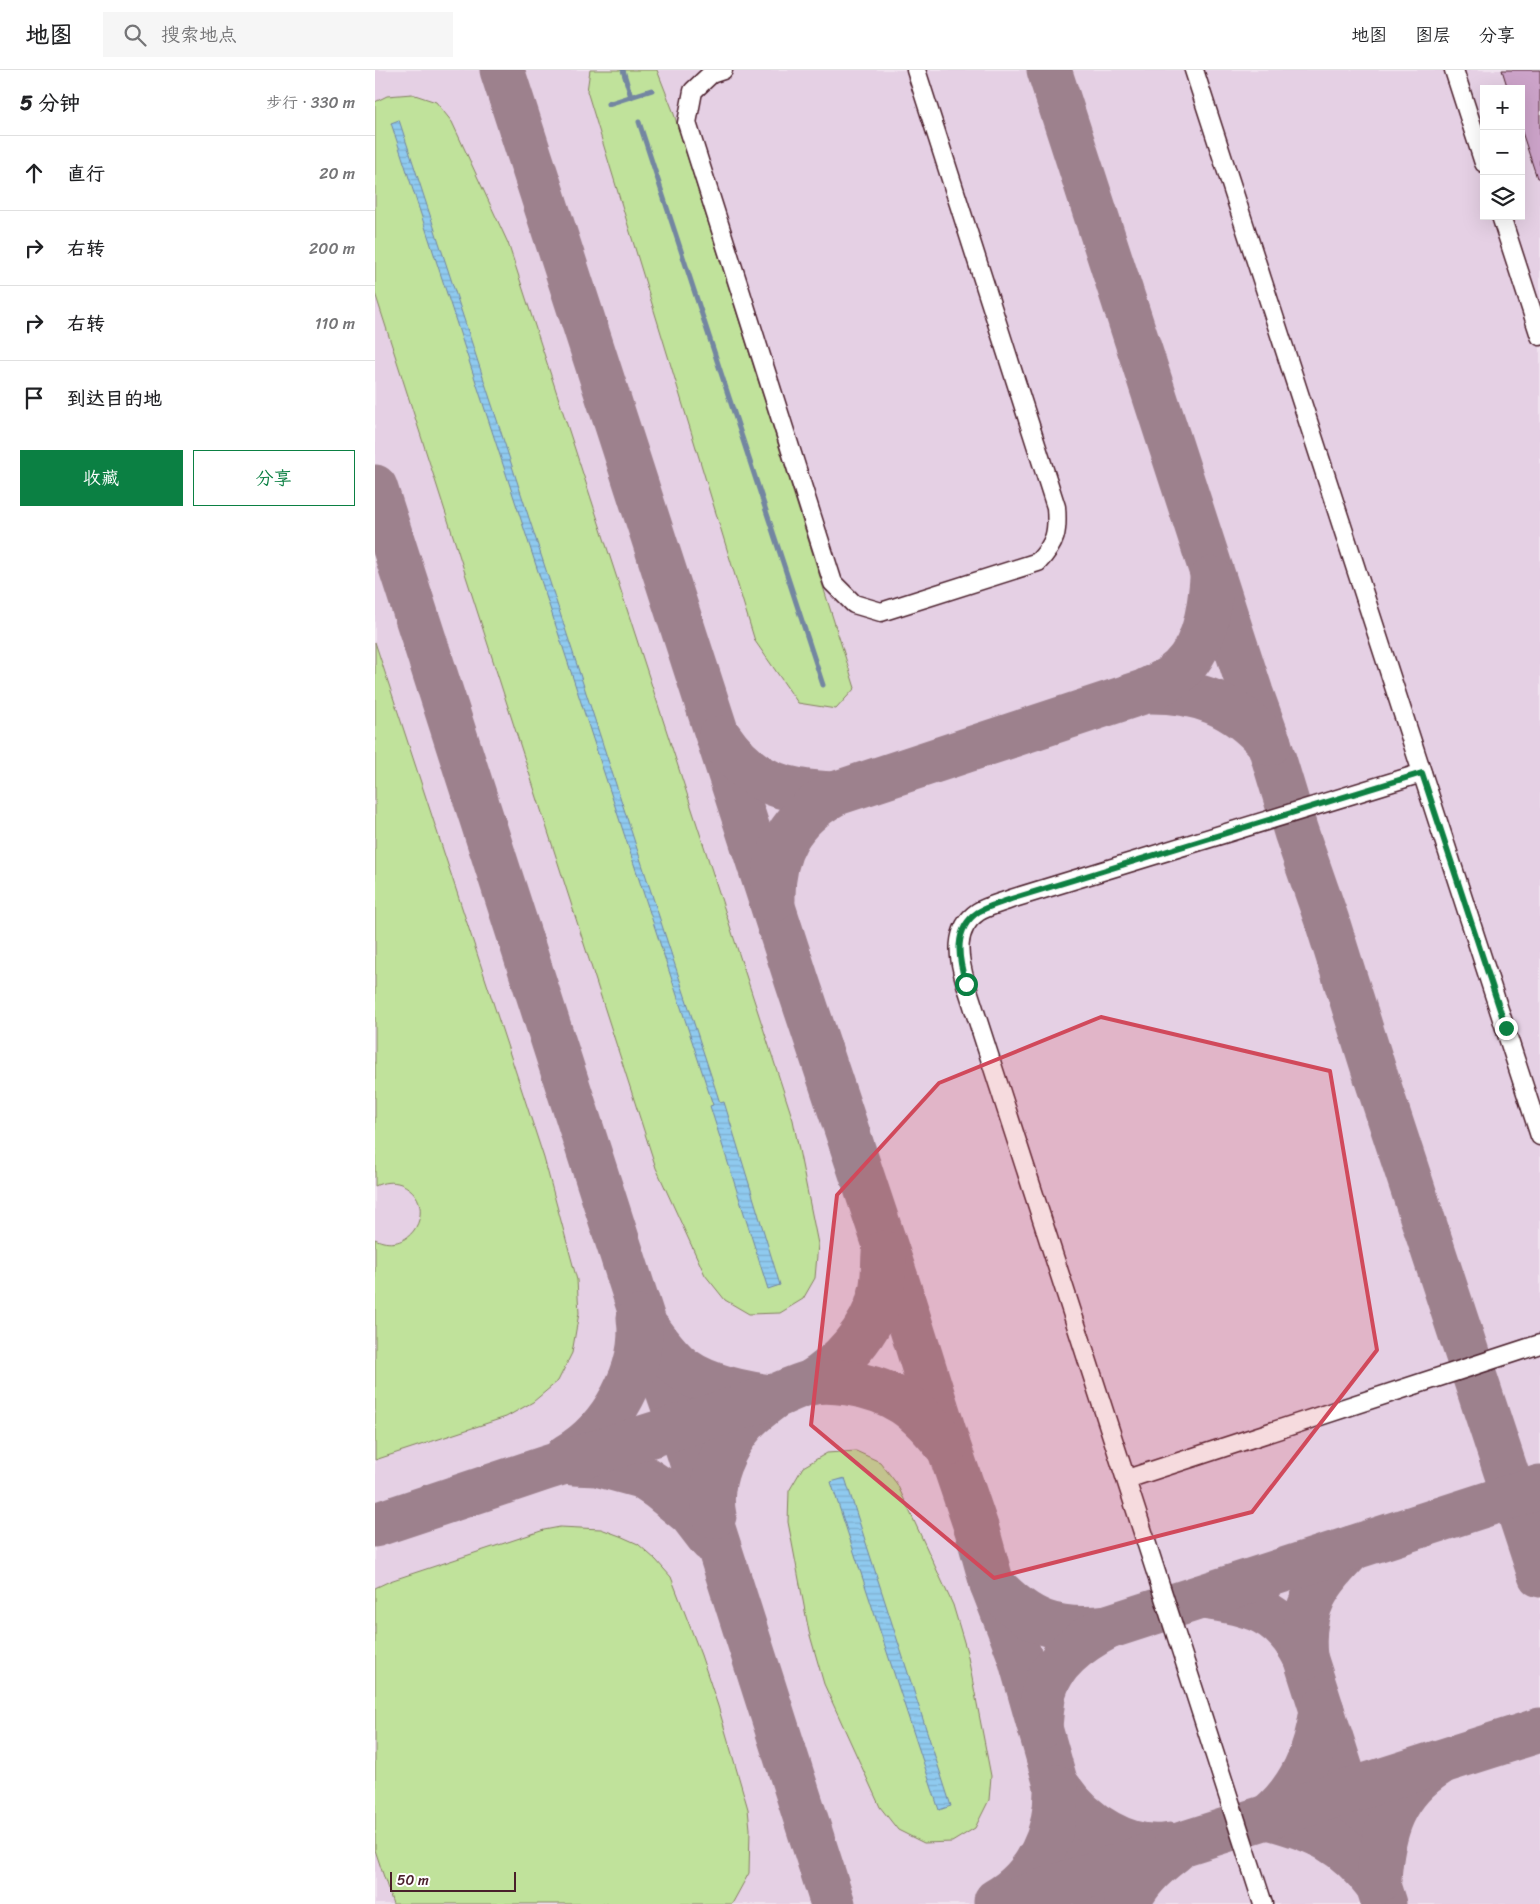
<!DOCTYPE html>
<html lang="zh">
<meta charset="utf-8">
<style>
:root{--surface:#fff;--page:#f6f6f6;--text:#202124;--muted:#757577;--line:#e0e0e0;--accent:#0b8043}
body{margin:0;font-family:Sriracha,"LXGW WenKai TC",sans-serif;background:var(--page);color:var(--text)}
.controls{position:absolute;right:15px;top:15px;display:grid;overflow:hidden;border-radius:0px;box-shadow:0 5px 20px #0002}
.controls button{width:45px;height:45px;display:grid;place-items:center;padding:0;border:0;border-bottom:1px solid var(--line);background:var(--surface);color:var(--text);font:25px sans-serif}
.scale{position:absolute;left:15px;bottom:12px;width:126px;box-sizing:border-box;padding-left:5px;border:2px solid #4a1f2b;border-top:0;font-size:14px;line-height:18px;white-space:nowrap;color:#4a1f2b;-webkit-text-stroke:4px #fff;paint-order:stroke}
.stop{position:absolute;width:15px;height:15px;margin:-11px;border:4px solid #0b8043;border-radius:50%;background:#fff}
.stop.end{background:#0b8043;border-color:#fff;box-shadow:0 1px 5px #0008}
.list{margin:0;padding:0;list-style:none}
h2{display:flex;justify-content:space-between;align-items:center;height:65px;margin:0;padding:0 20px;font-size:21px}
h2 small{font-size:16px;font-weight:400;color:var(--muted)}
.list li{display:grid;grid-template-columns:32px 1fr auto;gap:15px;align-items:center;box-sizing:border-box;height:75px;padding:0 20px;border-top:1px solid var(--line)}
.list b{display:block;font-size:19px;white-space:nowrap}
.list em{font-size:16px;font-style:normal;color:var(--muted)}
.actions{display:flex;gap:10px;padding:15px 20px}
.actions a{flex:1;padding:11px 0;border:1px solid var(--accent);border-radius:0px;text-align:center;font-size:18px;color:var(--accent)}
.actions .main{background:var(--accent);color:#fff}
.icon{flex:none;width:28px;height:28px;fill:none;stroke:currentColor;stroke-width:2;stroke-linecap:round;stroke-linejoin:round}
.map{position:relative;flex:none;width:1165px;height:1834px;overflow:hidden}
header{display:flex;align-items:center;gap:30px;box-sizing:border-box;height:70px;padding:0 25px;background:var(--surface);border-bottom:1px solid var(--line)}
header strong{font-size:24px}
nav{display:flex;gap:28px;margin-inline-start:auto;font-size:18px}
.search{width:350px;height:45px;background:var(--page);display:flex;align-items:center;gap:12px;box-sizing:border-box;padding:0 18px;border-radius:0px;color:var(--muted);font-size:19px}
main{display:flex}
aside{flex:1;background:var(--surface)}
.map>svg:first-child{display:block}
.built{fill:#e5d0e4;fill-rule:evenodd}
.green{fill:#c0e29b;stroke:#858063}
.water{fill:url(#water-rules);stroke:#7386a1}
.lines{fill:none;stroke-linecap:round;stroke-linejoin:round}
.stream{stroke:#7386a1;stroke-width:5}
.taxiway{stroke:#9d818d;stroke-width:45}
.building{fill:#cca3c9;stroke:#4a1f2b}
.minor-casing{stroke:#4a1f2b;stroke-width:21}
.minor{stroke:#fff;stroke-width:18}
.route{stroke:#0b8043;stroke-width:6}
.marked{fill:#d1495b;fill-opacity:0.2;stroke:#d1495b;stroke-width:4;stroke-linejoin:round}
</style>
<header>
<strong>地图</strong>
<div class="search"><svg class="icon" aria-label="search" viewBox="0 0 24 24"><circle cx="10" cy="10" r="6"/><path d="M15 15l6 6"/></svg>搜索地点</div>
<nav><a>地图</a><a>图层</a><a>分享</a></nav>
</header>
<main>
<aside>
<h2>5 分钟<small>步行 · 330 m</small></h2>
<ul class="list">
<li><svg class="icon" aria-label="ahead" viewBox="0 0 24 24"><path d="M12 20V5M6 11l6-6 6 6"/></svg><div><b>直行</b></div><em>20 m</em></li>
<li><svg class="icon" aria-label="right" viewBox="0 0 24 24"><path d="M7 20v-9h11M14 6l5 5-5 5"/></svg><div><b>右转</b></div><em>200 m</em></li>
<li><svg class="icon" aria-label="right" viewBox="0 0 24 24"><path d="M7 20v-9h11M14 6l5 5-5 5"/></svg><div><b>右转</b></div><em>110 m</em></li>
<li><svg class="icon" aria-label="arrive" viewBox="0 0 24 24"><path d="M6 21V4h12l-3 4 3 4H6"/></svg><div><b>到达目的地</b></div></li>
</ul>
<div class="actions"><a class="main">收藏</a><a>分享</a></div>
</aside>
<div class="map">
<svg width="1165" height="1834" viewBox="0 0 1165 1834">
<defs>
<pattern id="water-rules" width="6" height="5" patternUnits="userSpaceOnUse" patternTransform="scale(1.25)"><rect width="6" height="5" fill="#8fcaef"/><path d="M0 2.5h6" fill="none" stroke="#7dadcd"/></pattern>
</defs>
<rect width="100%" height="100%" fill="#f0e3ef"/>
<filter id="ink" filterUnits="userSpaceOnUse"><feTurbulence type="fractalNoise" baseFrequency=".02" numOctaves="2"/><feDisplacementMap in="SourceGraphic" scale="10" xChannelSelector="R" yChannelSelector="G"/><feConvolveMatrix kernelMatrix="1 2 1 2 8 2 1 2 1" color-interpolation-filters="sRGB"/></filter>
<g filter="url(#ink)">
<path class="built" d="M0,0H1165V1834H0ZM1109,19H1146V146H1109Z"/>
<g class="green">
<polygon points="215,0 282,0 298,41 480,618 461,639 423,633 380,571 212,21"/>
<polygon points="37,24 61,32 77,52 133,173 418,1050 443,1174 440,1208 428,1229 405,1243 374,1244 350,1230 330,1205 281,1098 0,223 0,32 12,26"/>
<path d="M0,572L169,1088L202,1210L204,1243L197,1283L183,1311L158,1332L131,1347L0,1390V1169C39,1188 65,1130 26,1114C18,1111 8,1112 0,1116Z"/>
<polygon points="481,1381 505,1392 522,1414 578,1535 592,1582 616,1706 614,1730 600,1758 577,1772 549,1773 523,1760 505,1737 449,1614 434,1562 413,1452 414,1421 428,1397 452,1383"/>
<polygon points="185,1457 226,1459 245,1466 263,1474 281,1490 296,1507 326,1585 343,1636 373,1739 375,1759 374,1803 357,1834 18,1834 0,1780 0,1518 15,1511 169,1460"/>
</g>
<g class="water">
<polygon points="24,50 345,1033 349,1032 405,1215 393,1219 335,1036 338,1035 16,53"/>
<polygon points="470,1408 576,1736 564,1740 456,1412"/>
</g>
<g class="lines">
<g class="stream">
<polyline points="248,0 256,27"/>
<polyline points="233,34 277,20"/>
<polyline points="264,52 448,615"/>
</g>
<g class="taxiway">
<polyline points="127,0 422,911 522,1211 574,1378 602,1460 617,1514 644,1584 680,1711 722,1834"/>
<polyline points="674,0 876,623 894,673 921,762 952,851 1001,1007 1165,1505"/>
<polyline points="0,417 270,1256 305,1355 458,1834"/>
<path d="M771,621C822,620 860,634 894,673"/>
<path d="M345,668C375,712 408,722 459,724"/>
<path d="M398,830C397,781 416,748 459,724L771,621C778,617 787,613 795,608C828,586 834,546 837,509"/>
<path d="M276,1263C284,1274 292,1284 301,1293C324,1315 366,1323 396,1327"/>
<path d="M435,1313C465,1295 497,1261 505,1225C509,1212 508,1197 509,1183"/>
<path d="M192,1386C236,1361 271,1299 264,1248"/>
<polyline points="198,1393 222,1394 266,1406 284,1418 316,1444 336,1470"/>
<path d="M339,1446C332,1411 349,1375 372,1349C379,1342 388,1335 396,1329"/>
<path d="M0,1455L171,1398L398,1327C410,1322 422,1316 434,1313C447,1310 460,1311 473,1313C519,1320 543,1339 571,1375"/>
<path d="M617,1514C653,1553 680,1563 733,1557"/>
<path d="M827,1527C875,1533 907,1541 930,1587L1009,1834"/>
<path d="M930,1587C925,1536 943,1512 977,1478"/>
<path d="M947,1640C941,1683 926,1719 893,1747C942,1760 970,1772 1001,1813"/>
<path d="M665,1657C666,1646 667,1633 669,1622C677,1591 706,1571 733,1557L1165,1417"/>
<path d="M685,1719C708,1753 753,1783 795,1775"/>
<path d="M1004,1810C1007,1761 1019,1721 1063,1694"/>
<path d="M621,1831C663,1808 682,1763 681,1717"/>
<polyline points="630,1834 810,1773 1165,1660"/>
<path d="M752,1834C764,1810 777,1798 799,1781"/>
</g>
</g>
<polygon class="building" points="1127,0 1165,0 1165,108 1162,108 1146,59 1146,19 1133,19"/>
<g class="lines">
<defs>
<g id="minor">
<path d="M348,0L336,4L318,21L312,53L458,513L479,534L506,542L663,492C681,473 683,462 681,437L541,0"/>
<polyline points="819,0 1165,1066"/>
<polyline points="1079,0 1109,93"/>
<polyline points="1126,146 1165,266"/>
<polyline points="752,1409 1165,1274"/>
<path d="M888,1834C790,1527 689,1221 591,914C583,888 578,859 603,842C613,836 626,833 636,829L1047,703"/>
</g>
</defs>
<use href="#minor" class="minor-casing"/>
<use href="#minor" class="minor"/>
</g>
</g>
<g class="lines" filter="url(#ink)">
<path class="route" d="M591,914C583,888 578,859 603,842C613,836 626,833 636,829L1047,703L1131,958"/>
</g>
<path class="marked" d="M726,947L955,1001L1002,1280L877,1442L619,1508L436,1355L462,1125L564,1013Z"/>
</svg>
<div class="controls">
<button>+</button>
<button>−</button>
<button><svg class="icon" aria-label="layers" viewBox="0 0 24 24"><path d="M12 4l9 5-9 5-9-5zM3 14l9 5 9-5"/></svg></button>
</div>
<div class="scale">50 m</div>
<div class="stop" style="left:591px;top:914px"></div>
<div class="stop end" style="left:1131px;top:958px"></div>
</div>
</main>
